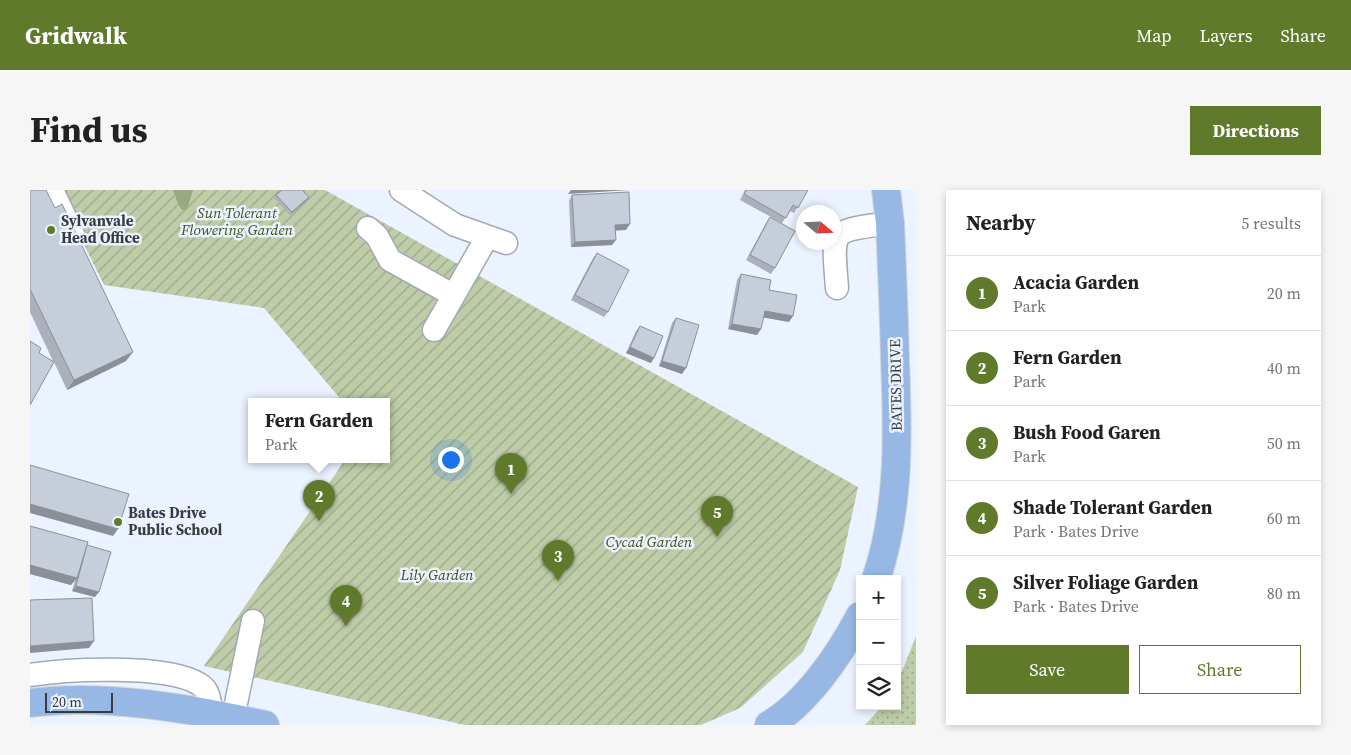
<!DOCTYPE html>
<meta charset="utf-8">
<style>
:root{--surface:#fff;--page:#f6f6f6;--text:#222;--muted:#767676;--line:#e0e0e0;--accent:#607a2c}
body{margin:0;font-family:"Source Serif 4",serif;background:var(--page);color:var(--text)}
.controls{position:absolute;right:15px;bottom:15px;display:grid;overflow:hidden;border-radius:0px;box-shadow:0 2px 8px #0003}
.controls button{width:45px;height:45px;display:grid;place-items:center;padding:0;border:0;border-bottom:1px solid var(--line);background:var(--surface);color:var(--text);font:25px sans-serif}
.compass{position:absolute;left:766px;top:15px;width:45px;height:45px;border-radius:50%;background:var(--surface);box-shadow:0 2px 8px #0003;rotate:109deg}
.scale{position:absolute;left:15px;bottom:12px;width:68px;box-sizing:border-box;padding-left:5px;border:2px solid #383b40;border-top:0;font-size:14px;line-height:18px;white-space:nowrap;color:#383b40;-webkit-text-stroke:4px #eaf3ff;paint-order:stroke}
.you{position:absolute;left:420px;top:269px;width:18px;height:18px;margin:-12px;border:4px solid #fff;border-radius:50%;background:#1a73e8;box-shadow:0 0 0 8px #1a73e833}
.badge{display:grid;place-items:center;width:32px;height:32px;border-radius:50%;background:var(--accent);color:#fff;font-size:16px;font-weight:700}
.pin{position:absolute;translate:-50% -41px;filter:drop-shadow(0 1px 2px #0008)}
.pin::after{content:'';position:absolute;top:26px;width:18px;height:15px;background:inherit;clip-path:polygon(0 0,100% 0,50% 100%)}
.popup{position:absolute;left:218px;top:208px;width:142px;height:65px;box-sizing:border-box;display:grid;place-content:center;border-radius:0px;background:var(--surface);filter:drop-shadow(0 1px 4px #0005);font-size:16px;white-space:nowrap;color:var(--muted)}
.popup b{font-size:19px;color:var(--text)}
.popup::after{content:'';position:absolute;left:50%;top:100%;margin-left:-10px;border:10px solid transparent;border-top-color:var(--surface)}
.list{margin:0;padding:0;list-style:none}
h2{display:flex;justify-content:space-between;align-items:center;height:65px;margin:0;padding:0 20px;font-size:21px}
h2 small{font-size:16px;font-weight:400;color:var(--muted)}
.list li{display:grid;grid-template-columns:32px 1fr auto;gap:15px;align-items:center;box-sizing:border-box;height:75px;padding:0 20px;border-top:1px solid var(--line)}
.list b{display:block;font-size:19px;white-space:nowrap}
.list p{margin:0;font-size:16px;white-space:nowrap;color:var(--muted)}
.list em{font-size:16px;font-style:normal;color:var(--muted)}
.actions{display:flex;gap:10px;padding:15px 20px}
.actions a{flex:1;padding:11px 0;border:1px solid var(--accent);border-radius:0px;text-align:center;font-size:18px;color:var(--accent)}
.actions .main{background:var(--accent);color:#fff}
.icon{flex:none;width:28px;height:28px;fill:none;stroke:currentColor;stroke-width:2;stroke-linecap:round;stroke-linejoin:round}
.map{position:relative;flex:none;width:886px;height:535px;overflow:hidden;border-radius:0px}
header{display:flex;align-items:center;gap:30px;box-sizing:border-box;height:70px;padding:0 25px;background:var(--accent);color:#fff}
header strong{font-size:24px}
nav{display:flex;gap:28px;margin-inline-start:auto;font-size:18px}
.intro{display:flex;align-items:center;justify-content:space-between;box-sizing:border-box;height:120px;padding:0 30px}
h1{margin:0;font-size:35px}
.button{padding:12px 22px;border-radius:0px;background:var(--accent);color:#fff;font-size:18px;font-weight:700}
main{display:flex;gap:30px;padding:0 30px}
aside{flex:1;background:var(--surface);border-radius:0px;box-shadow:0 2px 8px #0003}
.map>svg:first-child{display:block}
.grass{fill:url(#grass-dots)}
.garden{fill:url(#garden-furrows)}
.water{fill:#98a880}
.lines{fill:none;stroke-linecap:round;stroke-linejoin:round}
.minor-casing{stroke:#a2a9b4;stroke-width:25}
.major-casing{stroke:#d3d4d5;stroke-width:30}
.minor{stroke:#fff;stroke-width:22}
.major{stroke:#97b7e5;stroke-width:28}
.wall{fill:#aab1bb}
.shaded-wall{fill:#8b9098}
.building{fill:#c6ced9;stroke:#8b9098}
.poi-dot{fill:#607a2c;stroke:#eaf3ff;stroke-width:2}
.labels{text-anchor:middle;stroke-width:5;stroke-linejoin:round;paint-order:stroke}
.park-label{font-size:15px;font-style:italic;fill:#3f5215;stroke:#eaf3ff}
.poi-label{font-size:15px;font-weight:bold;fill:#383b40;stroke:#eaf3ff;text-anchor:start}
.street-label{font-size:15px;fill:#383b40;stroke:#eaf3ff}
</style>
<header>
<strong>Gridwalk</strong>
<nav><a>Map</a><a>Layers</a><a>Share</a></nav>
</header>
<div class="intro"><h1>Find us</h1><a class="button">Directions</a></div>
<main>
<div class="map">
<svg width="886" height="535" viewBox="0 0 886 535">
<defs>
<pattern id="grass-dots" width="8" height="8" patternUnits="userSpaceOnUse" patternTransform="scale(1.25)"><rect width="8" height="8" fill="#becca8"/><path d="M2 2h.1M6 6h.1" fill="none" stroke="#9ba78a" stroke-width="1.8" stroke-linecap="round"/></pattern>
<pattern id="garden-furrows" width="10" height="10" patternUnits="userSpaceOnUse" patternTransform="scale(1.25)"><rect width="10" height="10" fill="#becca8"/><path d="M-1 1l2-2M0 10L10 0M9 11l2-2" fill="none" stroke="#9ba78a"/></pattern>
</defs>
<rect width="100%" height="100%" fill="#eaf3ff"/>
<polygon class="grass" points="886,446 886,535 835,535 852,516 867,516 867,494"/>
<polygon class="garden" points="27,0 295,0 828,297 810,380 773,462 710,518 671,535 435,535 174,476 315,270 356,270 356,212 313,212 234,118 74,95"/>
<polygon class="water" points="143,0 163,0 157,19 152,20 148,14"/>
<g class="lines">
<defs>
<g id="minor">
<polyline points="22,0 43,44"/>
<polyline points="371,0 425,35 476,53"/>
<polyline points="338,38 347,46 360,70 423,105"/>
<path d="M807,98C802,36 800,42 860,33"/>
<polyline points="404,140 457,47"/>
<path d="M0,485C37,479 137,474 169,494C180,500 180,513 181,524"/>
<polyline points="203,528 223,431"/>
</g>
<g id="major">
<path d="M846,389C870,319 868,243 865,170C864,125 862,79 860,33L856,0"/>
<path d="M0,513C74,503 162,519 235,535"/>
<path d="M739,535C777,513 810,464 830,426"/>
</g>
</defs>
<use href="#minor" class="minor-casing"/>
<use href="#major" class="major-casing"/>
<use href="#minor" class="minor"/>
<use href="#major" class="major"/>
</g>
<g class="wall">
<polygon points="0,0 96,171 37,200 24,172 9,163 23,171 0,122"/>
<polygon points="715,0 778,0 764,23 760,21 752,33 710,10"/>
<polygon points="246,5 279,7 277,10 260,25 244,8"/>
<polygon points="542,5 596,40 585,40 582,55 541,57 539,11"/>
<polygon points="740,27 745,78 741,84 716,70 736,33"/>
<polygon points="567,63 578,122 574,127 541,110 563,68"/>
<polygon points="711,84 739,100 759,132 733,127 727,145 698,139 707,90"/>
<polygon points="646,128 652,184 629,176 642,133"/>
<polygon points="610,136 621,173 596,163 606,141"/>
<polygon points="0,336 56,357 65,407 42,401 45,390 41,395 0,384"/>
</g>
<g class="shaded-wall">
<polygon points="541,0 599,0 538,4"/>
<polygon points="279,7 277,10 260,25 262,22"/>
<polygon points="600,34 596,40 581,41 585,35"/>
<polygon points="586,50 582,55 541,57 545,52"/>
<polygon points="735,121 763,126 759,132 731,127"/>
<polygon points="702,134 731,139 727,145 698,139"/>
<polygon points="600,157 624,168 621,173 596,163"/>
<polygon points="103,162 96,171 37,200 44,190"/>
<polygon points="632,171 656,178 652,184 629,176"/>
<polygon points="0,314 88,339 83,346 0,323"/>
<polygon points="0,375 47,388 41,395 0,384"/>
<polygon points="46,396 69,402 65,407 42,401"/>
<polygon points="64,451 59,458 0,463 0,456"/>
</g>
<g class="building">
<polygon points="0,0 16,0 25,18 32,14 103,162 44,190 0,99"/>
<polygon points="252,0 272,0 279,7 262,22 246,5"/>
<polygon points="716,0 778,0 768,18 763,15 756,28 714,4"/>
<polygon points="599,2 600,34 585,35 586,50 545,52 542,5"/>
<polygon points="740,27 765,41 745,78 720,65"/>
<polygon points="567,63 599,80 578,122 545,105"/>
<polygon points="711,84 741,90 739,100 767,105 763,126 735,121 731,139 702,134"/>
<polygon points="646,128 669,135 656,178 632,171"/>
<polygon points="610,136 633,146 624,168 600,157"/>
<polygon points="0,151 11,158 9,163 24,172 0,215"/>
<polygon points="0,275 99,304 88,339 0,314"/>
<polygon points="0,336 58,352 47,388 0,375"/>
<polygon points="57,355 81,362 69,402 46,396"/>
<polygon points="62,408 64,451 0,456 0,410"/>
</g>
<g class="poi-dot">
<circle cx="21" cy="40" r="5"/>
<circle cx="88" cy="332" r="5"/>
</g>
<g class="labels">
<g class="park-label">
<text x="207" y="28">Sun Tolerant<tspan x="207" dy="17">Flowering Garden</tspan></text>
<text x="619" y="357">Cycad Garden</text>
<text x="407" y="390">Lily Garden</text>
</g>
<g class="poi-label">
<text x="31" y="36">Sylvanvale<tspan x="31" dy="17">Head Office</tspan></text>
<text x="98" y="328">Bates Drive<tspan x="98" dy="17">Public School</tspan></text>
</g>
<g class="street-label">
<text transform="translate(866 195) rotate(-91)" y="5">BATES DRIVE</text>
</g>
</g>
</svg>
<div class="controls">
<button>+</button>
<button>−</button>
<button><svg class="icon" aria-label="layers" viewBox="0 0 24 24"><path d="M12 4l9 5-9 5-9-5zM3 14l9 5 9-5"/></svg></button>
</div>
<svg class="compass" viewBox="-18 -18 36 36"><path d="M0-13l5 13h-10z" fill="#e53935"/><path d="M0 13l5-13h-10z" fill="#767676"/></svg>
<div class="scale">20 m</div>
<div class="you"></div>
<div class="pin badge" style="left:481px;top:304px">1</div>
<div class="pin badge" style="left:289px;top:331px">2</div>
<div class="popup"><b>Fern Garden</b>Park</div>
<div class="pin badge" style="left:528px;top:391px">3</div>
<div class="pin badge" style="left:316px;top:436px">4</div>
<div class="pin badge" style="left:687px;top:347px">5</div>
</div>
<aside>
<h2>Nearby<small>5 results</small></h2>
<ul class="list">
<li><span class="badge">1</span><div><b>Acacia Garden</b><p>Park</p></div><em>20 m</em></li>
<li><span class="badge">2</span><div><b>Fern Garden</b><p>Park</p></div><em>40 m</em></li>
<li><span class="badge">3</span><div><b>Bush Food Garen</b><p>Park</p></div><em>50 m</em></li>
<li><span class="badge">4</span><div><b>Shade Tolerant Garden</b><p>Park · Bates Drive</p></div><em>60 m</em></li>
<li><span class="badge">5</span><div><b>Silver Foliage Garden</b><p>Park · Bates Drive</p></div><em>80 m</em></li>
</ul>
<div class="actions"><a class="main">Save</a><a>Share</a></div>
</aside>
</main>
